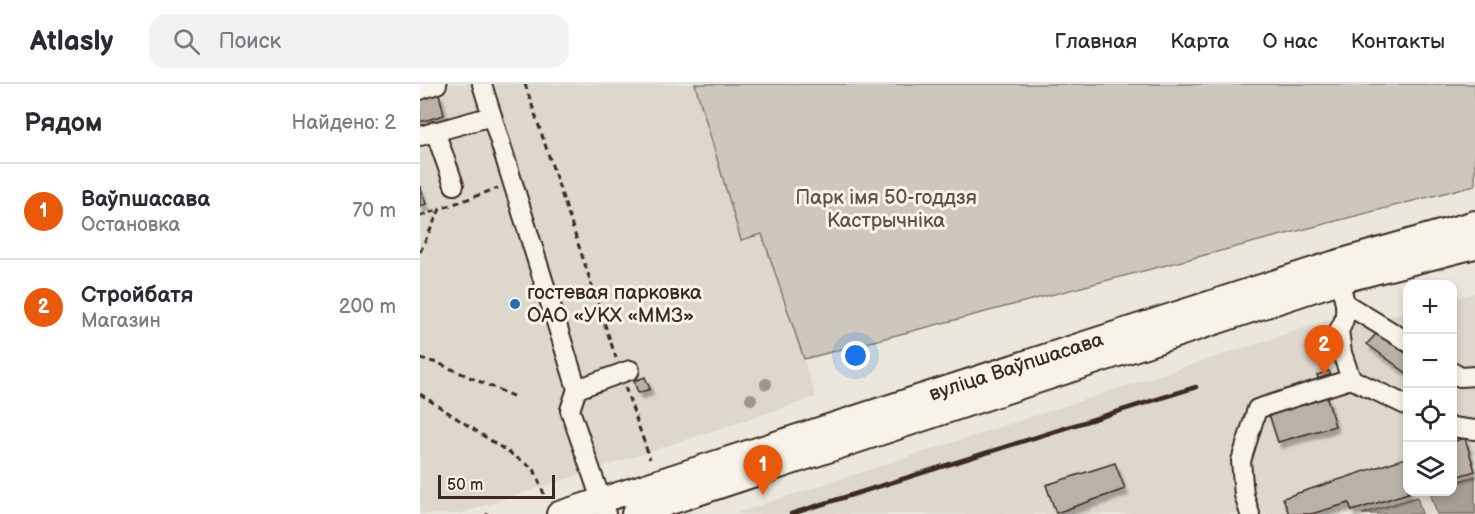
<!DOCTYPE html>
<html lang="ru">
<meta charset="utf-8">
<style>
:root{--surface:#fff;--page:#f2f2f3;--text:#2b2b33;--muted:#7c7c81;--line:#e1e1e2;--accent:#ea580c}
body{margin:0;font-family:"Balsamiq Sans",sans-serif;background:var(--page);color:var(--text)}
.controls{position:absolute;right:18px;bottom:18px;display:grid;overflow:hidden;border-radius:12px;box-shadow:0 3px 9px #0003}
.controls button{width:54px;height:54px;display:grid;place-items:center;padding:0;border:0;border-bottom:2px solid var(--line);background:var(--surface);color:var(--text);font:30px sans-serif}
.scale{position:absolute;left:18px;bottom:15px;width:117px;box-sizing:border-box;padding-left:6px;border:3px solid #3b2a1e;border-top:0;font-size:16px;line-height:21px;white-space:nowrap;color:#3b2a1e;-webkit-text-stroke:4px #f7f3e8;paint-order:stroke}
.you{position:absolute;left:436px;top:272px;width:21px;height:21px;margin:-15px;border:4px solid #fff;border-radius:50%;background:#1a73e8;box-shadow:0 0 0 9px #1a73e833}
.badge{display:grid;place-items:center;width:39px;height:39px;border-radius:50%;background:var(--accent);color:#fff;font-size:20px;font-weight:700}
.pin{position:absolute;translate:-50% -50px;filter:drop-shadow(0 2px 3px #0008)}
.pin::after{content:'';position:absolute;top:32px;width:21px;height:18px;background:inherit;clip-path:polygon(0 0,100% 0,50% 100%)}
.list{margin:0;padding:0;list-style:none}
h2{display:flex;justify-content:space-between;align-items:center;height:78px;margin:0;padding:0 24px;font-size:26px}
h2 small{font-size:20px;font-weight:400;color:var(--muted)}
.list li{display:grid;grid-template-columns:39px 1fr auto;gap:18px;align-items:center;box-sizing:border-box;height:96px;padding:0 24px;border-top:2px solid var(--line)}
.list b{display:block;font-size:22px;white-space:nowrap}
.list p{margin:0;font-size:20px;white-space:nowrap;color:var(--muted)}
.list em{font-size:20px;font-style:normal;color:var(--muted)}
.icon{flex:none;width:33px;height:33px;fill:none;stroke:currentColor;stroke-width:2;stroke-linecap:round;stroke-linejoin:round}
.map{position:relative;flex:none;width:1055px;height:430px;overflow:hidden}
header{display:flex;align-items:center;gap:36px;box-sizing:border-box;height:84px;padding:0 30px;background:var(--surface);border-bottom:2px solid var(--line)}
header strong{font-size:28px}
nav{display:flex;gap:33px;margin-inline-start:auto;font-size:21px}
.search{width:420px;height:54px;background:var(--page);display:flex;align-items:center;gap:15px;box-sizing:border-box;padding:0 21px;border-radius:18px;color:var(--muted);font-size:22px}
main{display:flex}
aside{flex:1;background:var(--surface)}
.map>svg:first-child{display:block}
.built{fill:#ddd7cc}
.green{fill:#cec8bc;stroke:#84796d;stroke-width:1.5}
.water{fill:#a89f93;stroke:#7c7064;stroke-width:1.5}
.building{fill:#bab2a7;stroke:#3b2a1e;stroke-width:1.5;filter:url(#shadow)}
.lines{fill:none;stroke-linecap:round;stroke-linejoin:round}
.minor-casing{stroke:#3b2a1e;stroke-width:22}
.major-casing{stroke:#3b2a1e;stroke-width:28}
.path{stroke:#3b2a1e;stroke-width:3;stroke-dasharray:6 4.5;stroke-linecap:butt}
.minor{stroke:#f7f3e8;stroke-width:18}
.major{stroke:#f7f3e8;stroke-width:24}
.rail{stroke:#3b2a1e;stroke-width:4.5}
.tree{fill:#9f958a}
.poi-dot{fill:#1f6fb2;stroke:#f7f3e8;stroke-width:2}
.labels{text-anchor:middle;stroke-width:6;stroke-linejoin:round;paint-order:stroke}
.park-label{font-size:20px;fill:#605246;stroke:#f7f3e8}
.poi-label{font-size:20px;fill:#3b2a1e;stroke:#f7f3e8;text-anchor:start}
.street-label{font-size:20px;fill:#3b2a1e;stroke:#f7f3e8}
</style>
<header>
<strong>Atlasly</strong>
<div class="search"><svg class="icon" aria-label="search" viewBox="0 0 24 24"><circle cx="10" cy="10" r="6"/><path d="M15 15l6 6"/></svg>Поиск</div>
<nav><a>Главная</a><a>Карта</a><a>О нас</a><a>Контакты</a></nav>
</header>
<main>
<aside>
<h2>Рядом<small>Найдено: 2</small></h2>
<ul class="list">
<li><span class="badge">1</span><div><b>Ваўпшасава</b><p>Остановка</p></div><em>70 m</em></li>
<li><span class="badge">2</span><div><b>Стройбатя</b><p>Магазин</p></div><em>200 m</em></li>
</ul>
</aside>
<div class="map">
<svg width="1055" height="430" viewBox="0 0 1055 430">
<defs>
<filter id="shadow"><feDropShadow dx="3.5" dy="6" stdDeviation="1.5" flood-color="#0004"/></filter>
</defs>
<rect width="100%" height="100%" fill="#ece7dc"/>
<filter id="ink" filterUnits="userSpaceOnUse"><feTurbulence type="fractalNoise" baseFrequency=".0167" numOctaves="2"/><feDisplacementMap in="SourceGraphic" scale="12" xChannelSelector="R" yChannelSelector="G"/><feConvolveMatrix kernelMatrix="1 2 1 2 8 2 1 2 1" color-interpolation-filters="sRGB"/></filter>
<g filter="url(#ink)">
<g class="built">
<polygon points="0,0 275,0 322,155 342,149 396,313 39,430 0,430"/>
<polygon points="1055,209 1055,430 313,430 906,237 940,239 987,227 988,408 1032,408 1033,215"/>
</g>
<polygon class="green" points="275,0 1055,0 1055,101 384,275 342,150 321,156"/>
<g class="water">
<polygon points="1055,392 1055,430 1017,430 1010,408 1032,408 1033,399"/>
<polygon points="997,413 1002,430 942,430"/>
</g>
<g class="building">
<polygon points="19,9 24,31 0,38 0,16"/>
<polygon points="0,102 6,120 0,122"/>
<polygon points="907,244 915,267 903,271 895,248"/>
<polygon points="957,249 988,271 988,290 947,260"/>
<polygon points="909,287 913,297 900,301 897,291"/>
<polygon points="225,293 230,305 218,309 214,297"/>
<polygon points="906,310 915,342 858,358 848,327"/>
<polygon points="1045,354 1055,387 1032,394 1032,358"/>
<polygon points="988,373 988,408 991,408 932,427 929,419 891,430 869,430 863,414"/>
<polygon points="695,379 705,405 636,429 626,401"/>
</g>
<g class="lines">
<defs>
<g id="minor">
<polyline points="62,0 157,305 150,326 186,430"/>
<polyline points="0,6 17,0"/>
<polyline points="15,47 34,101"/>
<polyline points="0,52 72,32"/>
<polyline points="926,220 988,258"/>
<polyline points="1032,288 1040,293 1055,292"/>
<polyline points="931,295 988,322"/>
<polyline points="157,305 210,286"/>
<polyline points="1032,343 1055,346"/>
<path d="M830,430L824,411L821,377L837,325L931,295L922,269L919,246C932,228 922,205 914,186"/>
</g>
<g id="major">
<polyline points="139,430 912,180 1055,139"/>
<polyline points="214,430 919,197 1055,162"/>
</g>
</defs>
<use href="#minor" class="minor-casing"/>
<use href="#major" class="major-casing"/>
<g class="path">
<polyline points="105,0 196,274"/>
<polyline points="0,132 20,125"/>
<polyline points="0,168 20,125 78,104"/>
<polyline points="0,275 18,279 97,314"/>
<polyline points="205,303 230,375"/>
<polyline points="0,310 114,385 124,410"/>
<polyline points="67,429 67,430"/>
</g>
<use href="#minor" class="minor"/>
<use href="#major" class="major"/>
<polyline class="rail" points="371,430 776,303"/>
</g>
<g class="tree">
<circle cx="346" cy="300" r="6"/>
<circle cx="331" cy="315" r="6"/>
</g>
</g>
<circle class="poi-dot" cx="95" cy="220" r="6"/>
<g class="labels">
<g class="park-label">
<text x="466" y="120">Парк імя 50-годдзя<tspan x="466" dy="23">Кастрычніка</tspan></text>
</g>
<g class="poi-label">
<text x="107" y="215">гостевая парковка<tspan x="107" dy="23">ОАО «УКХ «ММЗ»</tspan></text>
</g>
<g class="street-label">
<text transform="translate(596 282) rotate(-18)" y="7">вуліца Ваўпшасава</text>
</g>
</g>
</svg>
<div class="controls">
<button>+</button>
<button>−</button>
<button><svg class="icon" aria-label="locate" viewBox="0 0 24 24"><circle cx="12" cy="12" r="6"/><path d="M12 2v4M12 18v4M2 12h4M18 12h4"/></svg></button>
<button><svg class="icon" aria-label="layers" viewBox="0 0 24 24"><path d="M12 4l9 5-9 5-9-5zM3 14l9 5 9-5"/></svg></button>
</div>
<div class="scale">50 m</div>
<div class="you"></div>
<div class="pin badge" style="left:343px;top:411px">1</div>
<div class="pin badge" style="left:904px;top:291px">2</div>
</div>
</main>
